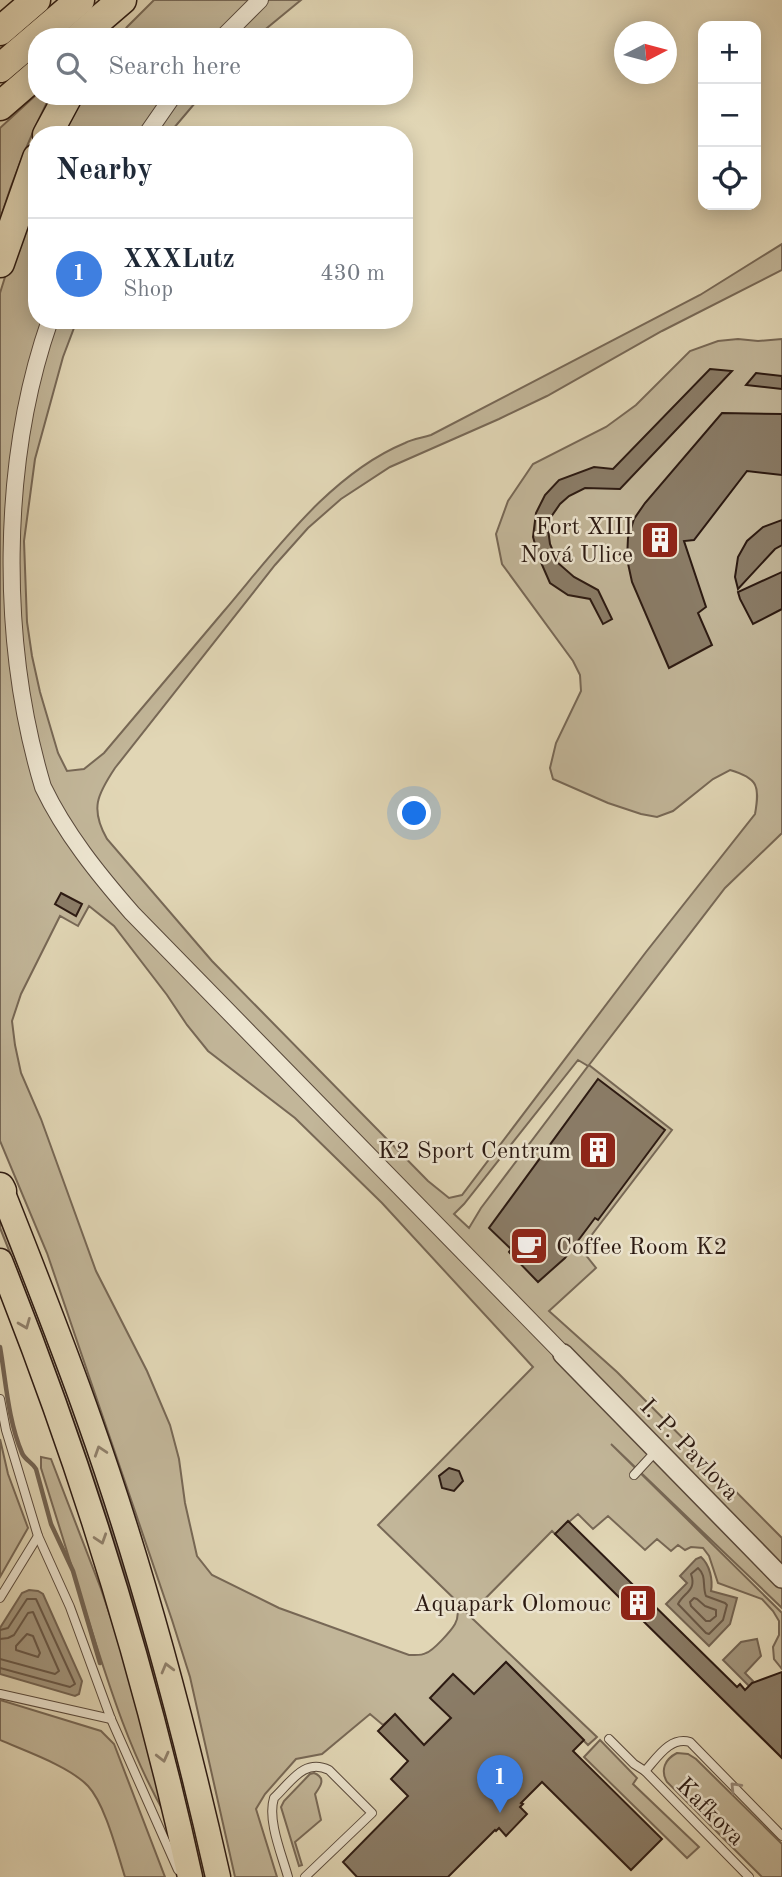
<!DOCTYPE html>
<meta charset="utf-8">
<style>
:root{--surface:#fff;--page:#f6f6f7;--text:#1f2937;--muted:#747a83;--line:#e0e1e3;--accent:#8f2418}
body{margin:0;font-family:"Old Standard TT",serif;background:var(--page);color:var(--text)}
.controls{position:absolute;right:21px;top:21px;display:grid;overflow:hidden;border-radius:14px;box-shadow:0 4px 18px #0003}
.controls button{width:63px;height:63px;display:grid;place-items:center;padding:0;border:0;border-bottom:2px solid var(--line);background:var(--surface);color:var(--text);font:35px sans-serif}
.compass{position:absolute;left:614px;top:21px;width:63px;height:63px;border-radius:50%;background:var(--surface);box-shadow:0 4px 18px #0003;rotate:84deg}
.you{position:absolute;left:415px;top:814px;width:24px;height:24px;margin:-18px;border:5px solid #fff;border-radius:50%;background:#1a73e8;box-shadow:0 0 0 10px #1a73e833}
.badge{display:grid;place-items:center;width:46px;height:46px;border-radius:50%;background:var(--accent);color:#fff;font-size:23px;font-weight:700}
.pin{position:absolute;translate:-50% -58px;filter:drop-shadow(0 2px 4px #0008)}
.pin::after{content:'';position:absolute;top:37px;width:24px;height:21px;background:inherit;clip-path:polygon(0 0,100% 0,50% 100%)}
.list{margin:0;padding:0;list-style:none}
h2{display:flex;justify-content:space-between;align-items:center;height:91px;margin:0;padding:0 28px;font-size:30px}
h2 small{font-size:23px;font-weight:400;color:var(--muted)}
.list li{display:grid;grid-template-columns:46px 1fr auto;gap:21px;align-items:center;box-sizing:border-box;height:112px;padding:0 28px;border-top:2px solid var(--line)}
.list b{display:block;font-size:26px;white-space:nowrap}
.list p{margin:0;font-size:23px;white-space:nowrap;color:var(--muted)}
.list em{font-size:23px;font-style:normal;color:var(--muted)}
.icon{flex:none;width:38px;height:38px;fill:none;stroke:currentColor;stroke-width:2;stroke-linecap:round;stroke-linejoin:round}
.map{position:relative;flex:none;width:782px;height:1877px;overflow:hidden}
.search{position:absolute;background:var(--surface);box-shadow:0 4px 18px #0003;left:28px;top:28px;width:385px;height:77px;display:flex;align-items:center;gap:18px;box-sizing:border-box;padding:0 24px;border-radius:28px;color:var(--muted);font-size:26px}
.panel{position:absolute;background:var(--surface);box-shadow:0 4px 18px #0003;left:28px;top:126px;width:385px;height:203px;border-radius:28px}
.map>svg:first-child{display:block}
.green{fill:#c2b699;stroke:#776856;stroke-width:2;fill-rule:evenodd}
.water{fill:#a3967e;stroke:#736453;stroke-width:2}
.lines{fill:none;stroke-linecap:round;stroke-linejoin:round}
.shore{stroke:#685848;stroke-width:2}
.stream{stroke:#736453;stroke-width:4.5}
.building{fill:#8a7c67;stroke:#2c1a12;stroke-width:2}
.service-casing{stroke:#59493b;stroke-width:10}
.minor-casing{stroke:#59493b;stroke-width:18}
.tertiary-casing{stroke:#59493b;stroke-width:22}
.primary-casing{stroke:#2c1a12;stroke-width:27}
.motorway-casing{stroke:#2c1a12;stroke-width:31}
.service{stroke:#ece4cf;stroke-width:8}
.minor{stroke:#ece4cf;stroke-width:16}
.tertiary{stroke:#ece4cf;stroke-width:19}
.primary{stroke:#e1d6b5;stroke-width:24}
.motorway{stroke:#e1d6b5;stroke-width:28}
.oneway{stroke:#90816c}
.oneway2{stroke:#96897a}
.labels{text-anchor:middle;stroke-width:5;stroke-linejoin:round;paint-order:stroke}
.poi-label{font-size:24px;fill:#2c1a12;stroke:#ece4cf;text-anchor:end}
.street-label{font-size:24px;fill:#2c1a12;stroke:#ece4cf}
</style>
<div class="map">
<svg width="782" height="1877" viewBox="0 0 782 1877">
<rect width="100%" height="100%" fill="#e1d6b5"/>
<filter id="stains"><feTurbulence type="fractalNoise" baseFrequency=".00286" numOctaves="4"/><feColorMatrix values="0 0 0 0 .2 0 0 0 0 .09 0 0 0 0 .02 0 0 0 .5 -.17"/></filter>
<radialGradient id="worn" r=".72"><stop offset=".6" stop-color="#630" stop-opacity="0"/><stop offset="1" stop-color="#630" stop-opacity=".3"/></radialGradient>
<g class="green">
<polygon points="154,0 301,0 256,37 120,37 127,27"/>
<path d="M37,94V96H50C30,136 13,177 0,220V128Z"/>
<polygon points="77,96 201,96 168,135 55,135"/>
<path d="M37,182V320H77L63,357L35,459L24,541L27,622L32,656L40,692L58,753L67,771L84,769L104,753C144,706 184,658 224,611C275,551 330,474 405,443C413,439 422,438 431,435L700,295L782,244V270L662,331L547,396L499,419L390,467L341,499L308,528L275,565L115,768C97,795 90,809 107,839L212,961L428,1181L449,1198L462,1195L646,952L755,814C760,786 758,778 730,770L713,779L673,811L657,817L641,814L608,803L553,779L550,768L556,743L581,691L580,675L573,661L502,564L496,534L508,501L533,464L606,427L636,405L690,351L718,341L738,339L758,341L782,339V833L725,888L589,1065L672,1130L581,1249L596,1268L549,1311L617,1372L782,1538V1608L611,1444L782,1613V1669L774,1659L773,1647L779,1635V1621L773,1611L762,1599L718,1583L709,1556L703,1548L691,1547L685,1550L678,1545L671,1551L657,1539L645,1550L608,1516L593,1529L578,1514L555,1534L552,1531L470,1614L378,1525L533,1367L382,1203L295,1118L208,1051L187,1025L167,995L114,926L89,906L78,926L60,916L21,994L12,1021L15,1045L21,1073L41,1119L96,1271L147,1371L170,1425L179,1459L185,1503L197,1556L212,1575L279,1608L409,1655C415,1655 421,1656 426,1653C433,1651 451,1631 455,1624C459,1617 458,1609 455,1602L597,1737L588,1745L506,1662L424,1745L395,1715L383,1725L370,1714L322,1754L296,1759L265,1794L256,1809L277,1877H235L190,1677L172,1620L47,1253L0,1141V293L24,216ZM578,1060L588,1066L481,1208L469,1228L454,1214L464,1204Z"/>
<path d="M0,1218L28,1286L91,1455L140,1611L208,1877H203C183,1791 162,1704 138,1619C99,1486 52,1356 0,1228Z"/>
<polygon points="0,1439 8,1474 28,1528 0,1577"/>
<path d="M41,1457L51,1459L101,1589L120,1645L166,1816C131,1755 110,1689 89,1622C73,1570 57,1519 41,1468Z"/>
<path d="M0,1700L101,1731L114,1744L165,1877H125C117,1852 105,1804 88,1786C69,1766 25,1751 0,1740Z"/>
<polygon points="600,1740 637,1778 633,1784 699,1847 687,1858 584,1757"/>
<path d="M677,1753L688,1754L696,1759L782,1844V1877H762L667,1782C660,1770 665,1759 677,1753Z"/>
<path d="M314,1773C327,1778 320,1787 315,1794L321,1820L295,1842L302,1865L299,1866L281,1807L284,1801L310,1774Z"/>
</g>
<g class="water">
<path d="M701,1557C710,1565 713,1580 711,1591L737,1598L730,1624L709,1646L666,1604L687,1583L680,1576L696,1559Z"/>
<polygon points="29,1590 38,1591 43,1594 82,1681 79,1694 75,1696 0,1674 0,1628 22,1593"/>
<polygon points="757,1639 761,1656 745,1673 753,1681 749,1686 723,1660 741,1642"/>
</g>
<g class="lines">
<g class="shore">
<path d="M698,1568C707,1576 702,1586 706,1596L725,1603L727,1605L723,1620L709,1634L706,1633L678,1604C684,1592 697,1591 691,1574Z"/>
<polygon points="694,1598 697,1599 705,1606 716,1610 716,1616 710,1621 706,1621 691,1606 690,1602"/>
<polyline points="0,1630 8,1628 27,1599 36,1599 75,1684 70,1687 0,1668"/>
<polygon points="27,1634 33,1636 40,1653 38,1657 16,1650 16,1646"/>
<polyline points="0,1639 8,1638 14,1635 28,1613 33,1612 59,1671 55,1674 0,1659"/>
</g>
<path class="stream" d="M0,1347C6,1382 8,1420 22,1453C25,1460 32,1462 36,1469L51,1524L73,1571L100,1663"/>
</g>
<g class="building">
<polygon points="710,369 732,371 620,489 585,488 569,496 560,504 551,517 548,529 550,544 558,563 574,577 598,590 612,619 603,624 590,599 568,595 550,583 539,558 533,537 536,513 545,495 559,480 594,467 613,469"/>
<polygon points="756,373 782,376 782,389 746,385"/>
<polygon points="722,413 782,414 782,475 747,471 694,540 684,541 706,607 698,613 712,645 669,668 632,582 627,559 628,538 634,519 645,503"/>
<polygon points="782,520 782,545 775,549 738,589 735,577 738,557 747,541 763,527"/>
<polygon points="782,572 782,609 753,624 740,599 738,592"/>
<polygon points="61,893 82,904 76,916 55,904"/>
<polygon points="598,1079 665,1130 598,1220 595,1218 565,1258 538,1282 509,1252 511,1249 489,1228"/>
<polygon points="449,1468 459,1471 463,1481 454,1491 442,1488 439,1476"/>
<polygon points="568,1521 737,1687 740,1684 745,1690 752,1683 782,1672 782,1758 555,1534"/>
<polygon points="506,1662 584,1740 573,1751 662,1839 631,1870 542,1782 521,1803 523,1804 520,1807 527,1814 506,1836 499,1828 496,1831 495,1830 448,1877 357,1877 343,1862 408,1796 391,1779 408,1761 378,1731 395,1714 424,1745 451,1718 430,1698 453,1674 474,1694"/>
</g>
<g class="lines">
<defs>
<g id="service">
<polyline points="0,1399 6,1430 38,1536 70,1607 111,1719 178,1870"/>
<polyline points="634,1475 657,1450"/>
<polyline points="0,1598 38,1536"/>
<polyline points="0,1694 111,1719"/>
<polyline points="609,1739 634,1764 645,1771 749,1877"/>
<path d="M645,1771C657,1758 670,1736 690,1742L782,1836"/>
<path d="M288,1877C282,1855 267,1820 274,1798C291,1782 304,1758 329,1770L372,1813L305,1877"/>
</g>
<g id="minor">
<polyline points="223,37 260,0"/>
<polyline points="146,135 173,96"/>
<path d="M50,320C0,463 0,644 43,787C65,833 98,874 132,913L563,1354"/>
</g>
<polyline id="tertiary" points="563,1354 782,1578"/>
<g id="primary">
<path d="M2,1191C32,1267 62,1342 89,1419C142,1568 183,1722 218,1877"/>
<path d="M0,1261C80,1461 144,1666 190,1877"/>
</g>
<g id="motorway">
<polyline points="0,31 36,0"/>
<polyline points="79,37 122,0"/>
<polyline points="0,68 80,0"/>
<polyline points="0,106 37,74"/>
<polyline points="47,135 68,96"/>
<polyline points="0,263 37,158"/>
<polyline points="0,1187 2,1191"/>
</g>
</defs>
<use href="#service" class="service-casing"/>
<use href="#minor" class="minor-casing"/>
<use href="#tertiary" class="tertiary-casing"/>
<use href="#primary" class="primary-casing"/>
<use href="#motorway" class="motorway-casing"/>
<use href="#service" class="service"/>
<use href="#minor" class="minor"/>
<use href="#tertiary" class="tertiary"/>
<use href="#primary" class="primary"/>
<use href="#motorway" class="motorway"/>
</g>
<defs><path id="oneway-chevron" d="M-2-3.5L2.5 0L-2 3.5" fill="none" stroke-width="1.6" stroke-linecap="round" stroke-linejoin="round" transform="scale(1.75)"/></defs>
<g class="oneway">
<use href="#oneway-chevron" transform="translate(25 1324) rotate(68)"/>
<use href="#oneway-chevron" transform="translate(100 1451) rotate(-108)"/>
<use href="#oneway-chevron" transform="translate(101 1539) rotate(72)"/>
<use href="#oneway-chevron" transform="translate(167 1668) rotate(-105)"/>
<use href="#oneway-chevron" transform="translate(163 1757) rotate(76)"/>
</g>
<use class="oneway2" href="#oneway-chevron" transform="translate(735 1787) rotate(-134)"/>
<defs>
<symbol id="building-square" viewBox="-11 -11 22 22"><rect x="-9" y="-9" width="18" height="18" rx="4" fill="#8f2418" stroke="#ece4cf"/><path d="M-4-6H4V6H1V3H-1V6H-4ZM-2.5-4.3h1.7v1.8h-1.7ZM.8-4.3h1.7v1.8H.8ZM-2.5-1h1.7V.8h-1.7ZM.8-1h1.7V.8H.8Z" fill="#fff"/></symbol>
<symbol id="cafe-square" viewBox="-11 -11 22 22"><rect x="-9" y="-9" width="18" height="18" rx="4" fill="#8f2418" stroke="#ece4cf"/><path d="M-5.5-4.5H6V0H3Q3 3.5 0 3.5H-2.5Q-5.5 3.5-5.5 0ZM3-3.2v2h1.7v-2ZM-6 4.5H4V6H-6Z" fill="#fff"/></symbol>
</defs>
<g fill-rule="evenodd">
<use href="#building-square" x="638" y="518" width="44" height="44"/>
<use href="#building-square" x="576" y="1128" width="44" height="44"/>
<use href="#cafe-square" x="507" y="1224" width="44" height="44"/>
<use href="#building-square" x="616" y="1581" width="44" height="44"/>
</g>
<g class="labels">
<g class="poi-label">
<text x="633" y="534">Fort XIII<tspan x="633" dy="28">Nová Ulice</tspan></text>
<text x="571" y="1158">K2 Sport Centrum</text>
<text x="556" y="1254" text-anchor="start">Coffee Room K2</text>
<text x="611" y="1611">Aquapark Olomouc</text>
</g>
<g class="street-label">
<text transform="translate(690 1449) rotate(46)" y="8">I. P. Pavlova</text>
<text transform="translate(711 1811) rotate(45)" y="8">Kafkova</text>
</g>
</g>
<rect width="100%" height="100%" filter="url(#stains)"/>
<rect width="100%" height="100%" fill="url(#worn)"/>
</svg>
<div class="controls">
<button>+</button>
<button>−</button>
<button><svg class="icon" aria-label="locate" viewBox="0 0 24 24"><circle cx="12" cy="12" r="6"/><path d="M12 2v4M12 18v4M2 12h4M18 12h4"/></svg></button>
</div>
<svg class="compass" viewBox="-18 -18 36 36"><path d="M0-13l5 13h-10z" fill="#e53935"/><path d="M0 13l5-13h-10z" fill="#747a83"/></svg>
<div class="you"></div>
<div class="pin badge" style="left:500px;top:1813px;background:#3f7fe0">1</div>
<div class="search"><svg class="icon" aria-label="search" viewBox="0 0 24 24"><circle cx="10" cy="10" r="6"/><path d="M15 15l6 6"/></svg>Search here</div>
<section class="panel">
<h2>Nearby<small></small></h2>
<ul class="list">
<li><span class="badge" style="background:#3f7fe0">1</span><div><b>XXXLutz</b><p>Shop</p></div><em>430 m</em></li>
</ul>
</section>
</div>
